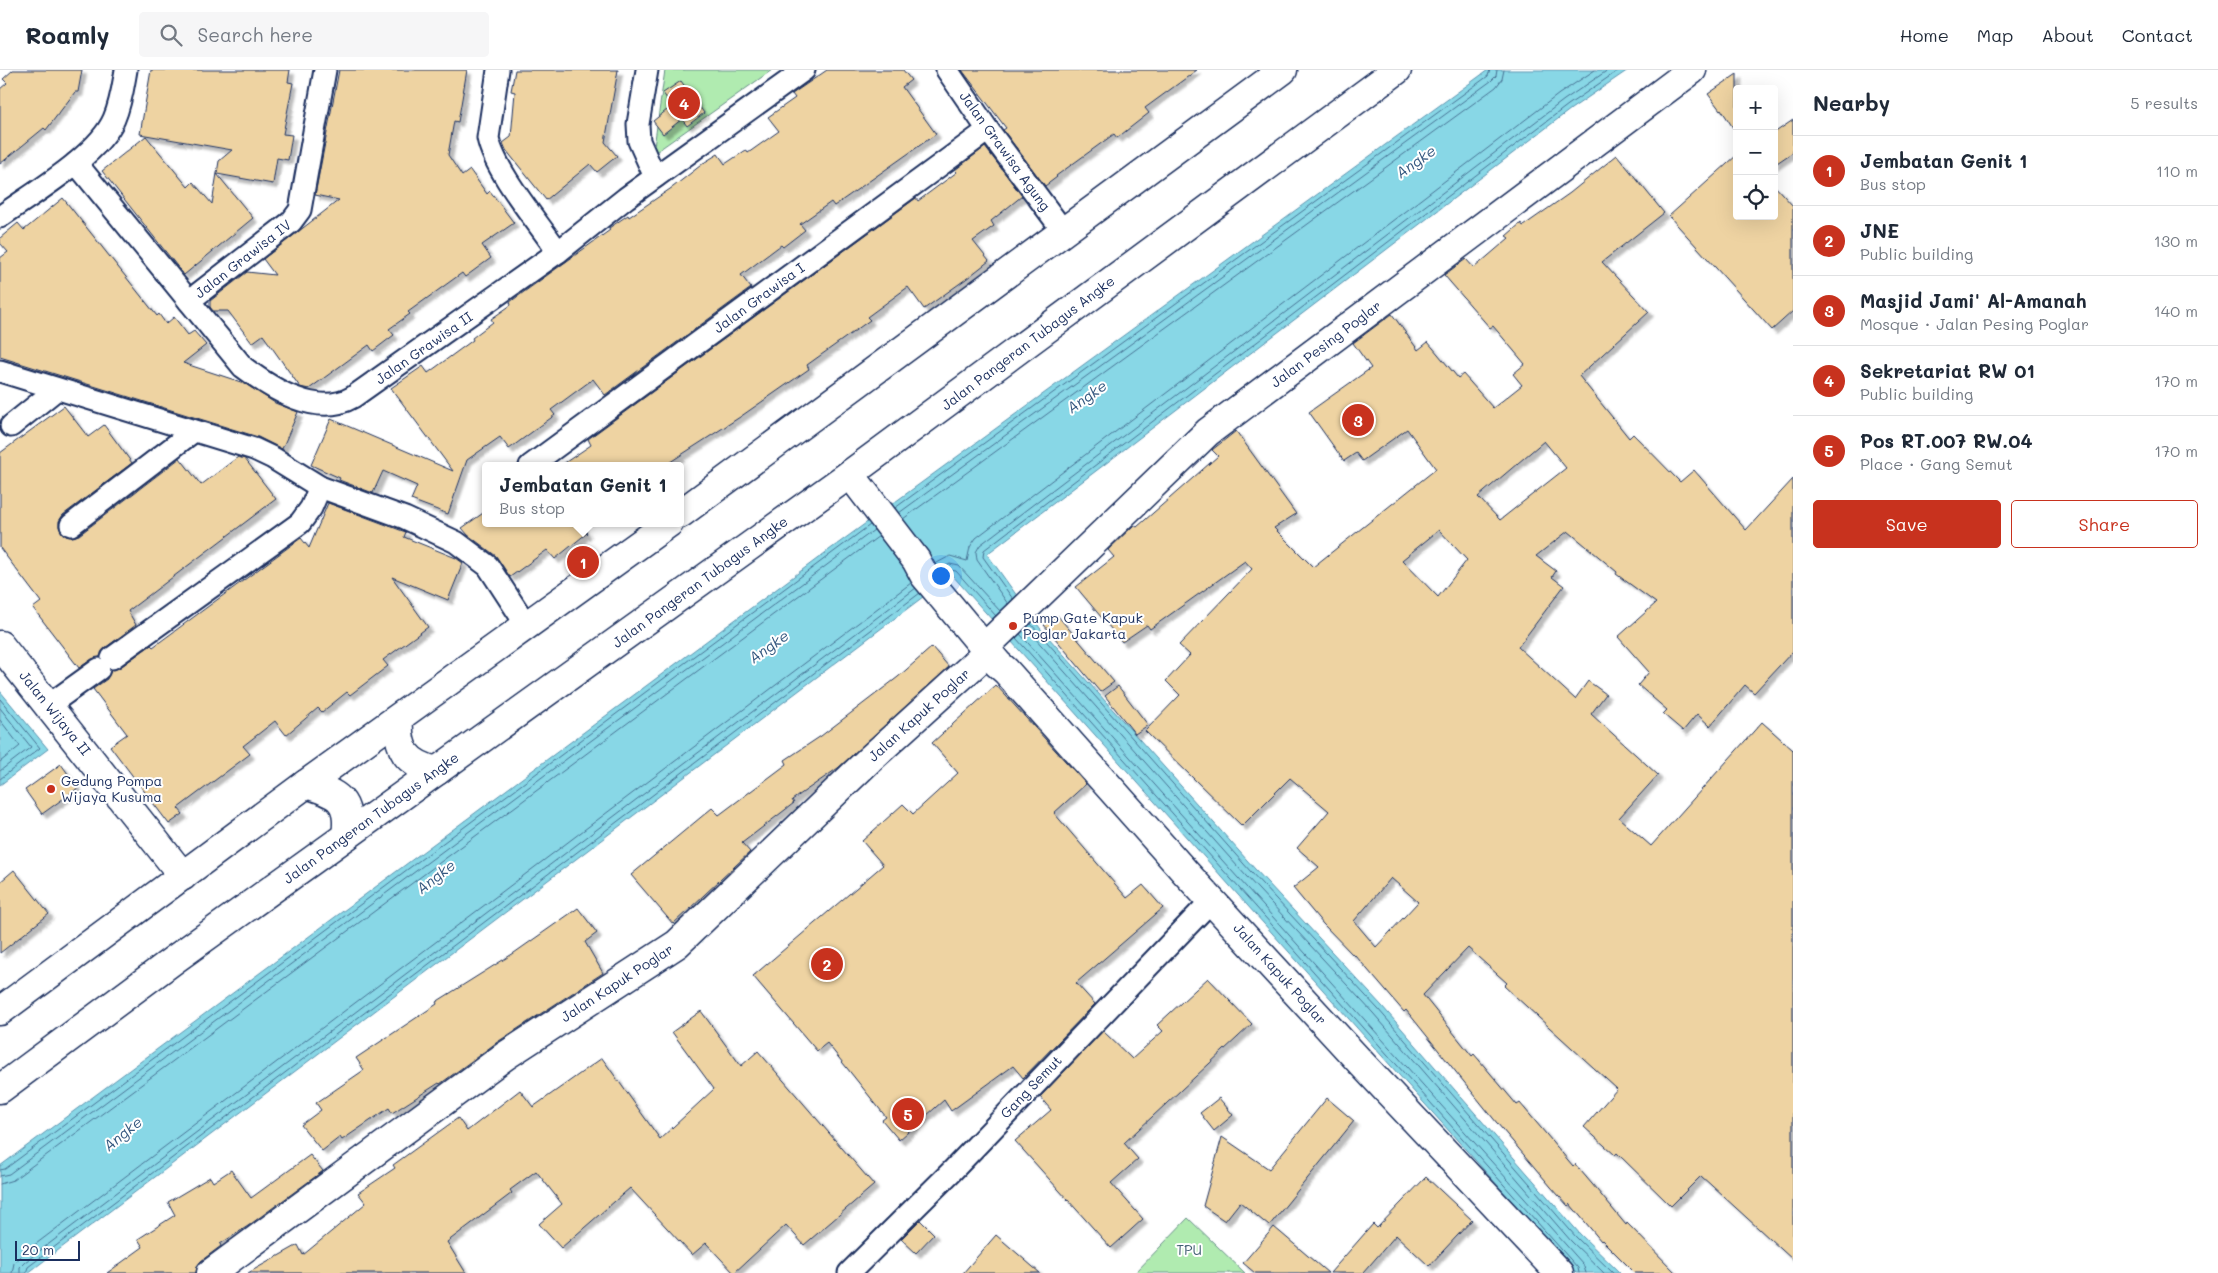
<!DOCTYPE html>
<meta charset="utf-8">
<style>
:root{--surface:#fff;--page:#f6f6f7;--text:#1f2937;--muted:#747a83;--line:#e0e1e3;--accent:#c8321e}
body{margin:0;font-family:Mali,sans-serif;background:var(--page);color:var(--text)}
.controls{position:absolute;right:15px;top:15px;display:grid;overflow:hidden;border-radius:5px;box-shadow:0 5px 20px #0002}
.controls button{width:45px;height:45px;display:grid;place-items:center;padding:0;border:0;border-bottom:1px solid var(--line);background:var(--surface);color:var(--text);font:25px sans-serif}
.scale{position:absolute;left:15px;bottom:12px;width:65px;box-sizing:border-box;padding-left:5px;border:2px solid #1b2f5e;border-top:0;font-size:14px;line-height:18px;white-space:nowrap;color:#1b2f5e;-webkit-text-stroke:4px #fff;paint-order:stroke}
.you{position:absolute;left:940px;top:505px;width:18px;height:18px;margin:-12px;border:4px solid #fff;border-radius:50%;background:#1a73e8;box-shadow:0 0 0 8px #1a73e833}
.badge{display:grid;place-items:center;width:32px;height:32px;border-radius:50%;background:var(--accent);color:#fff;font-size:16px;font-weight:700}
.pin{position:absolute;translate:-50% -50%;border:2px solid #fff;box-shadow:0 1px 5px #0006}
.popup{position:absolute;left:482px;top:392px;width:202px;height:65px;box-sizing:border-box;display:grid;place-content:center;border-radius:5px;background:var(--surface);filter:drop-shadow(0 1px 4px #0005);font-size:16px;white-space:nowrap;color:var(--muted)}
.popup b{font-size:19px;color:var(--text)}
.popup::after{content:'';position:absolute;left:50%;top:100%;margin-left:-10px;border:10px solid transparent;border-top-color:var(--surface)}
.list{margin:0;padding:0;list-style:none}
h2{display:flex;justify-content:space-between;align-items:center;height:65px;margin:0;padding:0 20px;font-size:21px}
h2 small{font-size:16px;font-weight:400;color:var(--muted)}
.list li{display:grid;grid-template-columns:32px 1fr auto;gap:15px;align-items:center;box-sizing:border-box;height:70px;padding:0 20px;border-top:1px solid var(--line)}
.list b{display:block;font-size:19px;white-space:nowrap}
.list p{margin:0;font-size:16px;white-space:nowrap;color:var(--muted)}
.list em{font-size:16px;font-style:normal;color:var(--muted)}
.actions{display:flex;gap:10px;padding:15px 20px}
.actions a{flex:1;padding:11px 0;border:1px solid var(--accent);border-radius:5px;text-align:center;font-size:18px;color:var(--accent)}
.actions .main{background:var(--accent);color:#fff}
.icon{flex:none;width:28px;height:28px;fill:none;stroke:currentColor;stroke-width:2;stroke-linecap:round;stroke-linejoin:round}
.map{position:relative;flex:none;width:1793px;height:1203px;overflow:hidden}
header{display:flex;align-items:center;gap:30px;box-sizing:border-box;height:70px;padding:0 25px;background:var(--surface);border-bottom:1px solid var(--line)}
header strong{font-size:24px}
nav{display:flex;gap:28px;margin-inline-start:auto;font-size:18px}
.search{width:350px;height:45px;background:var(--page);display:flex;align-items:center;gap:12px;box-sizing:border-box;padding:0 18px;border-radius:5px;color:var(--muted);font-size:19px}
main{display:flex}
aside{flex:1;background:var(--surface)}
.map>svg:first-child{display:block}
.green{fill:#b0ebb0;stroke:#668d87}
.water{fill:#88d7e6;stroke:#5c94b0}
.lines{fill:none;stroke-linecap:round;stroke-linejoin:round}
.shore{stroke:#477294;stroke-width:1}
.building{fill:#eed3a2;stroke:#1b2f5e;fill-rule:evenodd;filter:url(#shadow)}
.street-casing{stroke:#1b2f5e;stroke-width:25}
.secondary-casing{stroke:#1b2f5e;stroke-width:31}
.street{stroke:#fff;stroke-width:21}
.secondary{stroke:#fff;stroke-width:28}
.poi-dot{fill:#c8321e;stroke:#fff;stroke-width:2}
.labels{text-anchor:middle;stroke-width:4;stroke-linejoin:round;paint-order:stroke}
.street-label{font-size:14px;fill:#1b2f5e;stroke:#fff}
.poi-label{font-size:14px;fill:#1b2f5e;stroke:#fff;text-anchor:start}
.park-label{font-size:14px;fill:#405e72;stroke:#fff}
.water-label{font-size:15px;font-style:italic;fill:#365980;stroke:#fff}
</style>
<header>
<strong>Roamly</strong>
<div class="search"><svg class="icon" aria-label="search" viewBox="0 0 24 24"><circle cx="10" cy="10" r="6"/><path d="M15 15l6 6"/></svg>Search here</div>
<nav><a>Home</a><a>Map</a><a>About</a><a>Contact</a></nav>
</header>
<main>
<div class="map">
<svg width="1793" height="1203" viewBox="0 0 1793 1203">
<defs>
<filter id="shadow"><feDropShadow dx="4.5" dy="4.5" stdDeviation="1" flood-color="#0004"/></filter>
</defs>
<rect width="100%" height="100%" fill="#fff"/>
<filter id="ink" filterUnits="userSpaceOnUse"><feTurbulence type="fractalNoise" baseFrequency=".02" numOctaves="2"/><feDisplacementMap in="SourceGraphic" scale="10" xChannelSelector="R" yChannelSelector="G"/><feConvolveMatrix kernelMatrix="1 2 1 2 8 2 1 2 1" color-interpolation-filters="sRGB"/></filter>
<g filter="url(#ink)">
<g class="green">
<polygon points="665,0 772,0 653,84"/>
<polygon points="1188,1148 1245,1203 1135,1203"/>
</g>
<g class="water">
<polygon points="1488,0 1628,0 1571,39 987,484 1040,558 1255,799 1382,936 1580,1164 1620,1203 1576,1203 952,505 28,1203 0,1203 0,1096 829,480"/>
<polygon points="0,621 48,679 0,715"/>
</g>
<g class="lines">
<g class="shore">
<polyline points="895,438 1488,6 1490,0"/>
<polyline points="899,443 1491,11 1496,6 1497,0"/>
<polyline points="903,449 1496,17 1502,9 1504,0"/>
<polyline points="935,494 950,486 967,491 970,477 976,468 1559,24 1595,0"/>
<polyline points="939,500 950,494 959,496 1000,541"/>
<polyline points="943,505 950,500 956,501 996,546"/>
<polyline points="1013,529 983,487 984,480 1568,35 1619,0"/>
<polyline points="1008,534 977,490 976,482 980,475 1564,30 1608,0"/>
<polyline points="1031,554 1251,802 1378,939 1576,1167 1613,1203"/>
<polyline points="1026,558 1246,806 1373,943 1571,1171 1604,1203"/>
<polyline points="1020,564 1583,1194 1586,1203"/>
<polyline points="1016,568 1578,1198 1579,1203"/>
<polyline points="0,629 40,678 0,709"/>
<polyline points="0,638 31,677 0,701"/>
<polyline points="0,650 20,676 0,692"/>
<polyline points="0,1100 5,1099 870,455"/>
<polyline points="0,1106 9,1104 874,460"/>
<polyline points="0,1114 13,1110 879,466"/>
<polyline points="12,1203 14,1193 20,1186 911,513"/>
<polyline points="20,1203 20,1197 25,1192 916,518"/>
<polyline points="26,1203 28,1197 920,523"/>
</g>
</g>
<g class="building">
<polygon points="13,0 82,0 78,22 75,22 46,60 44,58 0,94 0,19 7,13 3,9"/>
<polygon points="151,0 290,0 288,12 293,13 283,64 292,65 288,90 277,88 273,114 217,104 253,148 184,205 102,101 146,66 188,117 193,112 212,134 219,91 232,80 140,64"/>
<polygon points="339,0 467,0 458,52 454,51 448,85 462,106 470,100 487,124 490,121 514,153 482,175 491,188 465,207 462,203 408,242 410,244 389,259 394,265 373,281 369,275 309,319 300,317 263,265 252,273 228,241 213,241 210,237 210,231 247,202 275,205 263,189 339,130 315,125"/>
<polygon points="515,0 618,0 605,72 617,86 597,102 590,94 546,130 506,80 503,73 511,67 515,22 511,21"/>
<polygon points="827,0 903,0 911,10 902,17 936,64 834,136 831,132 800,154 805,160 783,177 781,175 741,205 751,218 605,325 593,309 551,340 555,345 509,379 500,367 467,390 448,444 411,430 417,416 383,401 373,423 339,410 340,408 311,395 331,349 453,401 391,318 423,296 428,303 473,270 472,268 493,252 491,249 511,235 510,232 610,160 609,158 628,145 629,147 673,117 705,92 718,84 725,94 746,80 748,83 779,61 768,47 795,28 792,24"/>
<polygon points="962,0 1197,0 1145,38 1149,43 1117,68 1114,64 1056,106 1057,107 1045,116 1003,60 1006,58"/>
<polygon points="1737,4 1737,64 1721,39 1720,40 1708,24"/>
<polygon points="681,11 704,43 687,56 682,49 663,64 653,51 672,36 663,23"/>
<polygon points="1793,50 1793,82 1774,95 1774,63"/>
<polygon points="985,77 1022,126 991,151 994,156 973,171 989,191 966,209 924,239 908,217 867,247 870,250 807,295 809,299 740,347 664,396 560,396 591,375 588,369 916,128 918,131 957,102 955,100"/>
<path d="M1617,85L1664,143L1602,192L1649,242L1579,306L1629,368L1633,364L1680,412L1694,400L1746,460L1793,409V581L1754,623L1745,615L1710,656L1697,644L1683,661L1663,644L1667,640L1638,615L1649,602L1618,567L1656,533L1616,504L1617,502L1568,461L1536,486L1556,501L1552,507L1564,516L1518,577L1575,629L1588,611L1606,624L1591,644L1658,705L1619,748L1651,776L1762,652L1793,680V1190L1701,1106L1671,1136L1617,1083L1615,1085L1584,1057L1617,1019L1504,916L1507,913L1468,878L1423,925L1472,986L1474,984L1517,1035L1520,1033L1573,1096L1575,1094L1592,1114L1626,1155L1627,1153L1676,1203H1635L1602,1170L1601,1171L1570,1134L1568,1136L1551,1117L1497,1053L1406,940L1404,942L1355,885L1354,886L1323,854L1293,818L1319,797L1297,778L1329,741L1290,708L1242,756L1145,661L1180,625L1166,611L1190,585L1179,575L1252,499L1245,491L1150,559L1147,555L1122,572L1076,517L1114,487L1108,480L1134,455L1137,457L1218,386L1212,380L1236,361L1296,444L1274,458L1313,497L1436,399L1407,359L1362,391L1356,383L1344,391L1309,342L1371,298L1353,273L1392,244L1418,280L1428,272L1458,308L1463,304L1493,338L1522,315L1513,304L1525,294L1493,256L1490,258L1444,205L1466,189L1474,198L1509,168L1506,166L1521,153L1523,156L1570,123ZM1544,371L1566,398L1500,450L1478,427ZM1439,460L1467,490L1438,527L1402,490ZM1391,808L1418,832L1376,877L1354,851Z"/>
<polygon points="1737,85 1737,146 1774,146 1774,115 1793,136 1793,241 1772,260 1669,146"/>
<polygon points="63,128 157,246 159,244 166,254 174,247 188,265 194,261 206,275 183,293 244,313 275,333 298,342 282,379 258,367 0,287 0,188 8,182 0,173 0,168 18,153 24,160"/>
<polygon points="64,336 88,367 104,355 132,393 63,445 59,451 59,457 66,466 72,467 79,465 180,388 201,415 238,387 245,389 276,429 128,541 136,555 105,578 100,587 92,589 79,598 33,538 41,532 0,478 0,383"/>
<polygon points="328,433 400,460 406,462 404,467 456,488 463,493 448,530 392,507 428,557 383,590 388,596 350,625 347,622 322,642 318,638 286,665 275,651 243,676 250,684 178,738 183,744 169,754 110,676 127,664 93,619 107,609 111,600 119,598 151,575 153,577 301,468 309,478"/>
<polygon points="486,441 486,453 579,453 587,463 555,489 547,480 510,507 496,486 468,465 462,458"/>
<polygon points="1057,545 1114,612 1100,622 1044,555"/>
<polygon points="932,577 949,597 838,698 792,730 794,733 742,773 750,782 673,854 631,805 712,738 719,745 787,694 785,690 821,666 898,607"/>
<polygon points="996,615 1086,714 1054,743 1127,828 1143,815 1163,838 1076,913 1095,934 1023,1008 1013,996 951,1041 944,1030 899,1070 882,1050 886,1047 827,973 817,981 753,906 883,795 862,771 903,734 913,744 958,703 932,673"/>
<polygon points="1118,616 1148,655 1135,664 1105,626"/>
<polygon points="61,694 78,718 42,744 25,720"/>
<polygon points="14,800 49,844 0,883 0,812"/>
<polygon points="578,838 597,863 585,872 603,903 496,973 440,1014 439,1013 392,1043 389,1038 342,1070 340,1067 322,1081 301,1055 321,1040 316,1033 364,1000 356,988 437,934 436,932 514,883"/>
<polygon points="1208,908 1252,954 1124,1073 1138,1089 1111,1113 1143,1149 1111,1178 1015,1071 1051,1040 1040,1027 1103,961 1132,989 1163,961 1157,955"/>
<polygon points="701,941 741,996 758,981 874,1115 804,1175 786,1155 734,1203 706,1173 692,1185 630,1118 561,1178 539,1154 562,1134 536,1101 510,1120 512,1123 447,1172 466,1203 248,1203 298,1175 303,1185 366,1133 358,1123 395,1098 393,1095 458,1048 467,1061 520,1020 533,1037 602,988 660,1069 714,1019 672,962"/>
<polygon points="1219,1028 1233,1045 1214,1061 1200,1043"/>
<polygon points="1327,1028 1354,1051 1269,1156 1240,1132 1225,1151 1203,1136 1222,1067 1269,1099"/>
<polygon points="310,1085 323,1101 248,1156 220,1174 221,1176 201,1191 197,1196 196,1203 107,1203 143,1177 138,1169 175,1145 168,1132 210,1107 213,1112 231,1100 251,1128"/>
<polygon points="1426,1107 1472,1150 1429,1196 1396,1165 1363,1203 1330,1203 1373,1154 1377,1158"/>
<polygon points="920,1150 934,1164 916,1183 901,1169"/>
<polygon points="1274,1157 1328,1203 1255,1203 1243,1193"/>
<polygon points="996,1165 1040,1203 963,1203"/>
</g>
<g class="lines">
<defs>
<g id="street">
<path d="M498,0L488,68C495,102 538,152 558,182"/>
<polyline points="647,0 638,54 639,71 655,107"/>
<polyline points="947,0 988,60 1064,162"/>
<path d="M76,93L243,297C272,319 317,348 353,327L558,182L626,128L804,0"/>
<path d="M0,147C33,123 98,86 114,49C121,33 123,17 126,0"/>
<polyline points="189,231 291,152 300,140 325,0"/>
<polyline points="0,301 254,379 273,388 320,417 405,448 456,472 488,496 527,556"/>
<polyline points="11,356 57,319"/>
<polyline points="530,396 988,60"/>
<polyline points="71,455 194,361"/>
<polyline points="112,588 300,453 311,438 320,417"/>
<polyline points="49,635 99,599"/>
<polyline points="849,1203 952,1101 1212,830"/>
</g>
<g id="secondary">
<polyline points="850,404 916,490 924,505 998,594 1006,601 1186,803 1363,995 1559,1203"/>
<polyline points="680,444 1283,0"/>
<polyline points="0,575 183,806"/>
<polyline points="985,577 1208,362 1692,0"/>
<path d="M399,648C397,679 406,694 437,701"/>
<path d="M306,714C338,724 351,729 346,766"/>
<polyline points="0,941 306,714 669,453"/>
<polyline points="0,1019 175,889 850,404 1397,0"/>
<polyline points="211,1203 505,986 677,874 870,689 988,582"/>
</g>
</defs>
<use href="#street" class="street-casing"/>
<use href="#secondary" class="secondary-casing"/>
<use href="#street" class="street"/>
<use href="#secondary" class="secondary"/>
</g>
</g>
<g class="poi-dot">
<circle cx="1013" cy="556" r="5"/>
<circle cx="51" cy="719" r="5"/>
</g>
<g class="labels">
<g class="street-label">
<text transform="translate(1005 81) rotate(54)" y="5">Jalan Grawisa Agung</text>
<text transform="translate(243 189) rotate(-38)" y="5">Jalan Grawisa IV</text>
<text transform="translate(759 228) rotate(-36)" y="5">Jalan Grawisa I</text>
<text transform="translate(1028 273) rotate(-37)" y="5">Jalan Pangeran Tubagus Angke</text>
<text transform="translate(1326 274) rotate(-37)" y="5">Jalan Pesing Poglar</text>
<text transform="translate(424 278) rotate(-35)" y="5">Jalan Grawisa II</text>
<text transform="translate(700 512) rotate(-36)" y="5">Jalan Pangeran Tubagus Angke</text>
<text transform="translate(55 643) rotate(51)" y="5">Jalan Wijaya II</text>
<text transform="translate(919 645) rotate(-42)" y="5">Jalan Kapuk Poglar</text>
<text transform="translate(371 748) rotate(-36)" y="5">Jalan Pangeran Tubagus Angke</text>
<text transform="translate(1280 904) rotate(48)" y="5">Jalan Kapuk Poglar</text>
<text transform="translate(617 913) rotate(-33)" y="5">Jalan Kapuk Poglar</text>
<text transform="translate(1031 1017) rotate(-46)" y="5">Gang Semut</text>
</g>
<g class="poi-label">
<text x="1023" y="553">Pump Gate Kapuk<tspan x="1023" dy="16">Poglar Jakarta</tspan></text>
<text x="61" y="716">Gedung Pompa<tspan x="61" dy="16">Wijaya Kusuma</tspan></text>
</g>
<g class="park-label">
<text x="1189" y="1185">TPU</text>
</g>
<g class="water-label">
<text transform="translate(1416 92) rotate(-35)" y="5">Angke</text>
<text transform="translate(1087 327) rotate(-35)" y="5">Angke</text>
<text transform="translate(769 577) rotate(-35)" y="5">Angke</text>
<text transform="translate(436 807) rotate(-38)" y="5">Angke</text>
<text transform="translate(123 1064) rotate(-39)" y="5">Angke</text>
</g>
</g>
</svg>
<div class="controls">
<button>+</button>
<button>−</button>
<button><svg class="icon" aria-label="locate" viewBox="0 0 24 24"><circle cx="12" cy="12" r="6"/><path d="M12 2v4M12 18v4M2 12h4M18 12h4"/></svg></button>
</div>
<div class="scale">20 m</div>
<div class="you"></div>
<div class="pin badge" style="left:583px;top:492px">1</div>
<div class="popup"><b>Jembatan Genit 1</b>Bus stop</div>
<div class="pin badge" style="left:827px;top:894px">2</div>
<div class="pin badge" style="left:1358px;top:350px">3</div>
<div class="pin badge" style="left:684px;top:33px">4</div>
<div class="pin badge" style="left:908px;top:1044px">5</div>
</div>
<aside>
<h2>Nearby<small>5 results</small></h2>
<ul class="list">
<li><span class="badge">1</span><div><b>Jembatan Genit 1</b><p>Bus stop</p></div><em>110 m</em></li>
<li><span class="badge">2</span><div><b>JNE</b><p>Public building</p></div><em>130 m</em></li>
<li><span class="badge">3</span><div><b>Masjid Jami' Al-Amanah</b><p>Mosque · Jalan Pesing Poglar</p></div><em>140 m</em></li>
<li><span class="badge">4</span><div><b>Sekretariat RW 01</b><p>Public building</p></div><em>170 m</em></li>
<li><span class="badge">5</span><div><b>Pos RT.007 RW.04</b><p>Place · Gang Semut</p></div><em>170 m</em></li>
</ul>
<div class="actions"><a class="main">Save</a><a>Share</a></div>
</aside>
</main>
